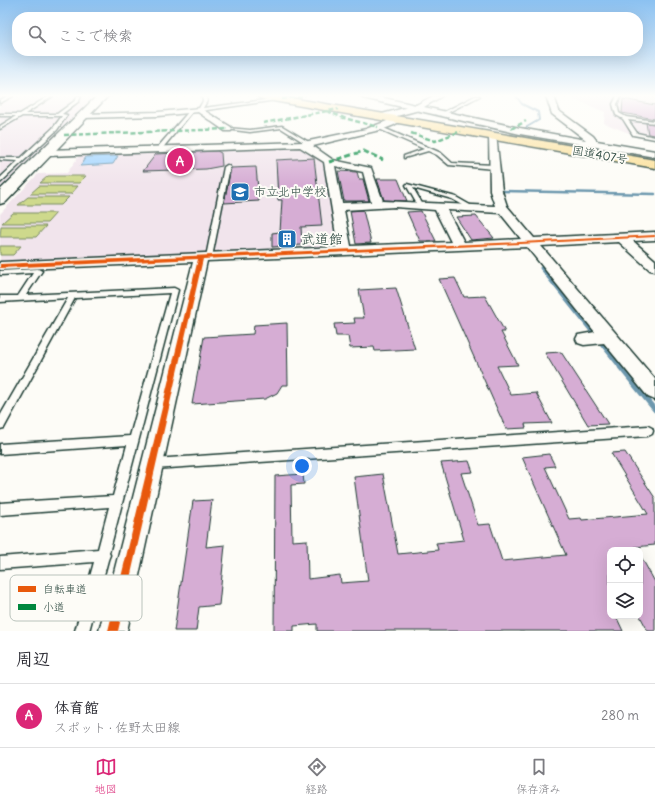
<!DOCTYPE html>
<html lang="ja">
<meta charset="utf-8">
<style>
:root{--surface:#fff;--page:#f2f2f3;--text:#2b2b33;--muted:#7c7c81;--line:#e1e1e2;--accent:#db2777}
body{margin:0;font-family:Delius,"Klee One",sans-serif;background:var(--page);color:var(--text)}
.controls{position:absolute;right:12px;bottom:12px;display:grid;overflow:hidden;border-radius:8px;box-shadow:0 4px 16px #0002}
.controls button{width:36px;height:36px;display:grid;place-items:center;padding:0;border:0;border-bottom:1px solid var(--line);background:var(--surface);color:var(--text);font:20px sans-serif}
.you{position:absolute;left:302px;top:466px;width:14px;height:14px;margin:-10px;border:3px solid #fff;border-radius:50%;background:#1a73e8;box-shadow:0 0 0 6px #1a73e833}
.badge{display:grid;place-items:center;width:26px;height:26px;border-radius:50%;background:var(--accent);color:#fff;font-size:13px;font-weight:700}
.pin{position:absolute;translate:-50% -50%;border:2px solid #fff;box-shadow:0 1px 4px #0006}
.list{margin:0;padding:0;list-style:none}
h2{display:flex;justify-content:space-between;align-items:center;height:52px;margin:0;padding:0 16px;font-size:17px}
h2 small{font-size:13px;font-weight:400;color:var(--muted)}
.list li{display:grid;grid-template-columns:26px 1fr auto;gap:12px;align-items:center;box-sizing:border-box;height:64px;padding:0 16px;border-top:1px solid var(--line)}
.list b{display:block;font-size:15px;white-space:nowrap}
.list p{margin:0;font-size:13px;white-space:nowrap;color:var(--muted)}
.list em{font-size:13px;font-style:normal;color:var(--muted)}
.icon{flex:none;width:22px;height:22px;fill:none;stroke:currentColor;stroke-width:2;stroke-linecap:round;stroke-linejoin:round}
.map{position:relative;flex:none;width:655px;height:631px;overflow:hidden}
.search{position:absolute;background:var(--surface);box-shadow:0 4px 16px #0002;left:12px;right:12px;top:12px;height:44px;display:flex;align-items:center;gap:10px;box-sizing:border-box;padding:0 14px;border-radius:16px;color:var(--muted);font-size:15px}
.sheet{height:116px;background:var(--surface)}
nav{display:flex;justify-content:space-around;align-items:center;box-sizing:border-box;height:56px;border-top:1px solid var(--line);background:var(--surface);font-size:11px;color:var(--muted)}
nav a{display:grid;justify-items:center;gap:2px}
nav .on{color:var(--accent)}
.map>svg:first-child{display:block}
.built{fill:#f1e4ec}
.green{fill:#ced98c;stroke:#768b60}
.water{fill:#a1d4ff;stroke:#6d98ae}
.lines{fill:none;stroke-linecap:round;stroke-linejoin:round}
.stream-far4{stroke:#6d98ae;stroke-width:2}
.stream-far3{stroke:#6d98ae;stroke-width:2.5}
.stream-far2{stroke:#6d98ae;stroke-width:3}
.stream-far1{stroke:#6d98ae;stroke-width:4}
.stream{stroke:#6d98ae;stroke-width:5}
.building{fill:#d6add4;stroke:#1f3d34}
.service-casing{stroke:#1f3d34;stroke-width:3}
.minor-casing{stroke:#1f3d34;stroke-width:3}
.tertiary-casing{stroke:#1f3d34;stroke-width:3}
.secondary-casing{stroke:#1f3d34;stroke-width:3}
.trunk-casing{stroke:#1f3d34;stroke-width:3}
.service{fill:#fdfcf7;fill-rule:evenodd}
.minor{fill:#fdfcf7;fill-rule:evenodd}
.tertiary{fill:#fdfcf7;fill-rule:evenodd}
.secondary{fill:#fdfcf7;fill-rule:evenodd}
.trunk{fill:#fbdf96;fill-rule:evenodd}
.quiet-far1{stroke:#00873e;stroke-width:2.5;stroke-dasharray:5 2.5;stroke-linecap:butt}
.quiet{stroke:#00873e;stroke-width:3;stroke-dasharray:6 3;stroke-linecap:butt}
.cycleway-casing{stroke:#fdfcf7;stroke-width:2}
.cycleway{fill:#e8590c;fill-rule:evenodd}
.labels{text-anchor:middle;stroke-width:4;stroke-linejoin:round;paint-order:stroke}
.far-street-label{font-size:12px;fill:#1f3d34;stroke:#fdfcf7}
.far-poi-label{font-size:12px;fill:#1f3d34;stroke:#fdfcf7;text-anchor:start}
.poi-label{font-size:14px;fill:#1f3d34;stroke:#fdfcf7;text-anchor:start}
.key{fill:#fdfcf7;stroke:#bac3bc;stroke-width:1}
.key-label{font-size:11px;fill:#1f3d34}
</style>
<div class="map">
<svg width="655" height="631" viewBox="0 0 655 631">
<rect width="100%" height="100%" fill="#fdfcf7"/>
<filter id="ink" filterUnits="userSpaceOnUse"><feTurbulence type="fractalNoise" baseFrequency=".025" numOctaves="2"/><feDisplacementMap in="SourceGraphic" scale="8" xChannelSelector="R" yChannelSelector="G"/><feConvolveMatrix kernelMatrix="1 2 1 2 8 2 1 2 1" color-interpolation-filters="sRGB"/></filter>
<g filter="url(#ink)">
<g class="built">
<polygon points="0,96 95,96 0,188"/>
<polygon points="570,96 655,96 655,140 639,137 604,123 605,112 571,98"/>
<polygon points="301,146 324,160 339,246 0,261 0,214 38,174 67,173 81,153"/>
</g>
<g class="green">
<polygon points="48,176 86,176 79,183 40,183"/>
<polygon points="39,186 78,186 71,194 30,194"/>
<polygon points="28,197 69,197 61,205 18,205"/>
<polygon points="13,213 56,213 47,223 2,223"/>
<polygon points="1,226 46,226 36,237 0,237"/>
<polygon points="0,246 21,246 13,255 0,255"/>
</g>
<polygon class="water" points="118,156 113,164 80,166 86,157"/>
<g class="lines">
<polyline class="stream-far4" points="516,96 522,104 538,112 539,120 520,131"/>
<polyline class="stream-far3" points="497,191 655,194"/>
<polyline class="stream-far2" points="541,268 547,275"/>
<polyline class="stream-far1" points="546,274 621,368"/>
<polyline class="stream" points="620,367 655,410"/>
</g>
<g class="building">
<polygon points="623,99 655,105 655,119 622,113"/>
<polygon points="646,123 655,124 655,135 648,134"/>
<polygon points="217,151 221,153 222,166 206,169 143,171 156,154"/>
<polygon points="314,158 322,226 301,227 302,245 272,247 272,233 280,232 282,200 278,200 276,160"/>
<polygon points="256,167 259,201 224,203 231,168"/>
<polygon points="338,171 357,172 359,179 363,179 369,201 344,201"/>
<polygon points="377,179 398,179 407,201 384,200"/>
<polygon points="363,210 371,243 356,244 350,211"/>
<polygon points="421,211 436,241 420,241 407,212"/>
<polygon points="476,216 494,238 471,240 456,217"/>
<polygon points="455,278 464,297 485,296 505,332 501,332 518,365 497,366 511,395 536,393 552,423 525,424 526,428 506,429 439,279"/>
<polygon points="396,288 415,349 375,351 374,347 350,348 348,336 336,336 334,324 355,323 354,318 364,318 359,290"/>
<polygon points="287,323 288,385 282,385 277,393 265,399 192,404 204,337 253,334 254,325"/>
<polygon points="561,352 608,424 588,425 545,353"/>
<polygon points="625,452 655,498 655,545 635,547 637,550 610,550 610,616 616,616 623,631 317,631 317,624 294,626 294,631 274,631 275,476 303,474 304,484 291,485 292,541 307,540 308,579 340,575 341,583 368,581 354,477 383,474 398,554 438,550 436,543 464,540 441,463 469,461 473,472 461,473 478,525 490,524 502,561 566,555 522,457 549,454 555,466 545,467 569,519 581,518 582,520 648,514 611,453"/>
<polygon points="212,500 206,547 225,545 219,605 199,607 196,631 174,631 193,501"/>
<polygon points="640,555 655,582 655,631 648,631 640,616"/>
</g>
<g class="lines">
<defs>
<g id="service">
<polygon points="8,96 13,96 0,103 0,100"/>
<polygon points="49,96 53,96 25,114 57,114 76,100 77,96 81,96 79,101 62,114 67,115 57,130 0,183 0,178 18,161 0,160 0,158 21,158 53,128 62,116 22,116 0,129 0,126 16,116 0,116 0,114 20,114"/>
<polygon points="202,96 206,96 207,101 203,108 281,98 283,99 200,111 198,110 203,101"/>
<polygon points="475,96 480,96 443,115 440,114"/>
<polygon points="617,96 621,96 617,104 619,113 626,117 655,121 655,123 628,120 637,133 655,137 655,139 633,135 623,119 616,115 613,104"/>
<polygon points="190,110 193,111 161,150 157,150 157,148"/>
<polygon points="282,126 312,144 308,145 281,128 250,132 226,129 228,128 250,130"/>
<polygon points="377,126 379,126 441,153 452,163 494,165 497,167 494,169 449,165 437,155 428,151 404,158 404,156 424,149 377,128"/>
<polygon points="227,165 230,167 212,257 209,259 206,257 224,167"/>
<polygon points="407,184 456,197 477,209 474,211 472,210 452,199 413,188 423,205 418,206 406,185"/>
<polygon points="38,269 42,271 26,295 174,288 178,290 109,553 110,555 108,560 89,631 75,631 94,562 0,569 0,557 98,549 109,507 0,515 0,503 113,496 127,445 0,454 0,444 130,436 170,293 75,298 4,428 0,429 0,416 68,298 0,302 0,296 18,296 33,273 0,275 0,271"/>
<polygon points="648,426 652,428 653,431 652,434 648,436 154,469 150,468 149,464 150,460 154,459"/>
</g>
<g id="minor">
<polygon points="362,96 375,96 416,105 433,96 442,96 424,107 520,128 586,140 552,114 546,96 554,96 559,111 593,136 597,141 655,151 655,157 520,134 363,98"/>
<polygon points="200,108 231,127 232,129 231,131 225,131 198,112 158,116 82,118 78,116 82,114 158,112"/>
<path d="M395,118H401L402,120L394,125L384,129L313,146L333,160L371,168L383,201L495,206L490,191L489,136L493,133L496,134L502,191L507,206L534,238L655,232V240L633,241L655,260V271L650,270L619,242L541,246L655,379V400L648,397L604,343L584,345L578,343L576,339L578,335L595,332L527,247L207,261L127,631H99L193,262L0,270V262L338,247L324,162L300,147L47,156L42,153L47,150L304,142L366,129ZM335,166L363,172L371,202L342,203ZM395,207L435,210L451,242L351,246L344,210ZM447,210L500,213L521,239L464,242Z"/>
</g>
<polygon id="tertiary" points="416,105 419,106 421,108 419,110 382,120 377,117 378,115"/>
<polygon id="secondary" points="97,96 108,96 6,202 0,204 0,190"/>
<polygon id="trunk" points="257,96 279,96 655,160 655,168 262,99"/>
</defs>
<use href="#service" class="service-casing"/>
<use href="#minor" class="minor-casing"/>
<use href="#tertiary" class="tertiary-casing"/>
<use href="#secondary" class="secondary-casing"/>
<use href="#trunk" class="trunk-casing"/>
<use href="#service" class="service"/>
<use href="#minor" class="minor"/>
<use href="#tertiary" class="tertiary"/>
<use href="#secondary" class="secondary"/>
<use href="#trunk" class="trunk"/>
<g class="quiet-far1">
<polyline points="282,99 305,96"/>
<polyline points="327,111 344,118 378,127"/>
<polyline points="263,123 338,109"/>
<polyline points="511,129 526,121"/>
<polyline points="411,133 435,141 461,131"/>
<polyline points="64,135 228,129"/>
</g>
<polyline class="quiet" points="329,162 364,151 383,160"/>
<defs>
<polygon id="cycleway" points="655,235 655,237 521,244 203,259 118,631 108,631 198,259 0,268 0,264 521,242"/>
</defs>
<use href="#cycleway" class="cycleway-casing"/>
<use href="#cycleway" class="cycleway"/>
</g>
</g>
<linearGradient id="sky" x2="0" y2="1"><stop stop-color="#8bc1f1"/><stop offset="0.52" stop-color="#fefefb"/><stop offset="1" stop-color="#fefefb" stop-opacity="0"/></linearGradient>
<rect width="655" height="184" fill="url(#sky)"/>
<defs>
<symbol id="school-square" viewBox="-11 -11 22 22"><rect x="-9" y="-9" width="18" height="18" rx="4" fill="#1f6fb2" stroke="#fdfcf7"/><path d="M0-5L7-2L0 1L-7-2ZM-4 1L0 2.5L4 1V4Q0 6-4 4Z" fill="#fff"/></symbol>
<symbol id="building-square" viewBox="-11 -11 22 22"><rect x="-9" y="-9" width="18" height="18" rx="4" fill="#1f6fb2" stroke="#fdfcf7"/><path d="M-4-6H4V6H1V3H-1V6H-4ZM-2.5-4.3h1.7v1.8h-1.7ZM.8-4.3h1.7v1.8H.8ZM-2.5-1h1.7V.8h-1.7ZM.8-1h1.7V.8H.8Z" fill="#fff"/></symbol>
</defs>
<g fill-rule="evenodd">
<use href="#school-square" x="229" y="181" width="22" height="22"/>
<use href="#building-square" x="276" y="228" width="22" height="22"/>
</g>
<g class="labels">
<g class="far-street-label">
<text transform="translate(600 155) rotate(10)" y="4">国道407号</text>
</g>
<g class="far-poi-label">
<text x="254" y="196">市立北中学校</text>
</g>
<g class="poi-label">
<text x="301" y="244">武道館</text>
</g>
</g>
<rect x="10" y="575" width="132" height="46" rx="6" class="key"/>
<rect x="18" y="586" width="18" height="6" fill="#e8590c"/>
<rect x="18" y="604" width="18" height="6" fill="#00873e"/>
<g class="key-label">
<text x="43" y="593">自転車道</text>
<text x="43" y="611">小道</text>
</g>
</svg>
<div class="controls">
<button><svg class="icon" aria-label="locate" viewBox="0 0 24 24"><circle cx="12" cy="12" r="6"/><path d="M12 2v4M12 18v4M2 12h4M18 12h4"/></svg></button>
<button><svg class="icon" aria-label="layers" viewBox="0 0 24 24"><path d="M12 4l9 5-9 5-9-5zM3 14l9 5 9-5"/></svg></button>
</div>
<div class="you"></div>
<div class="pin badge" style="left:180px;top:161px">A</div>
<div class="search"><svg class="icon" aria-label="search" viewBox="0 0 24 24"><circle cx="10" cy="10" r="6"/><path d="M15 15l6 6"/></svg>ここで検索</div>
</div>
<section class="sheet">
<h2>周辺<small></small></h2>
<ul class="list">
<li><span class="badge">A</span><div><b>体育館</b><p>スポット · 佐野太田線</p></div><em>280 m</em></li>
</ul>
</section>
<nav>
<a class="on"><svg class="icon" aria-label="map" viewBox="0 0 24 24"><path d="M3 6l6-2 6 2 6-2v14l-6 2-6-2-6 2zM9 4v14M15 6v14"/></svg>地図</a>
<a><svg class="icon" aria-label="directions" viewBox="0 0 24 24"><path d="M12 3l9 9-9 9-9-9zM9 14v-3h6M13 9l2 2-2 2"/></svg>経路</a>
<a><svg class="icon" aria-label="saved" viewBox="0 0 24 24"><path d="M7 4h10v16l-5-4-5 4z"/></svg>保存済み</a>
</nav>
